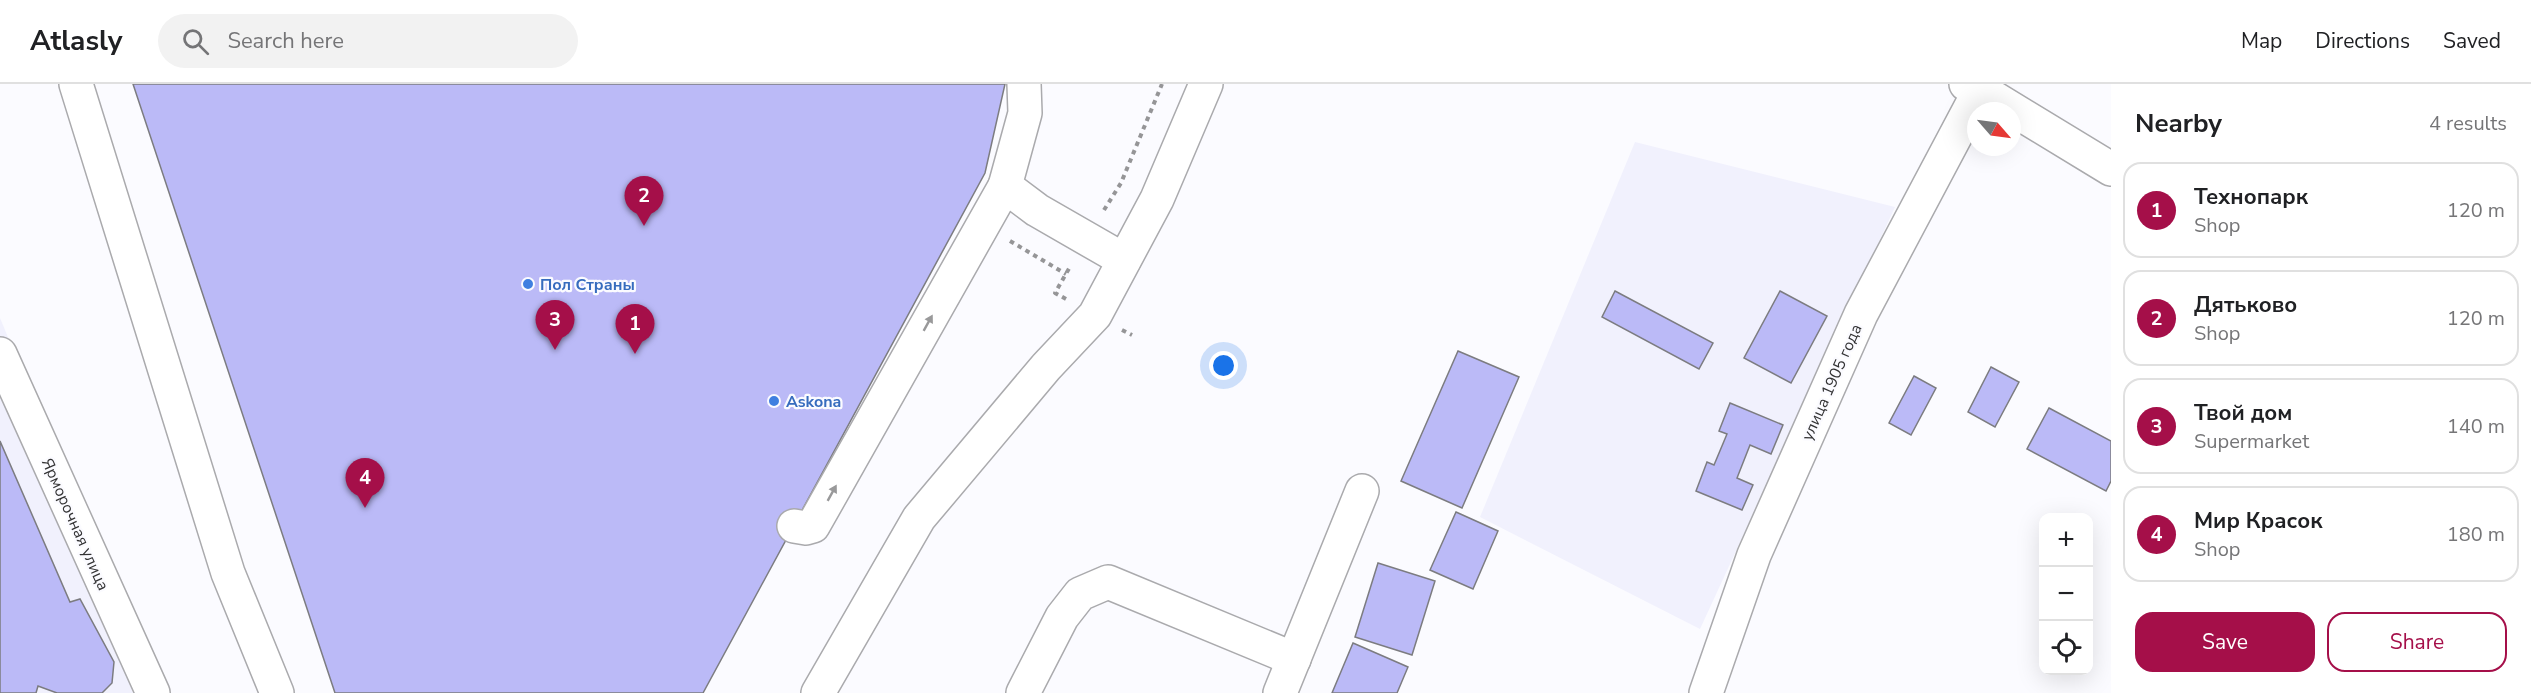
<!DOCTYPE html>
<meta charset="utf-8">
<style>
:root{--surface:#fff;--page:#f2f2f2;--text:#202124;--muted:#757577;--line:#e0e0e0;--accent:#a50f49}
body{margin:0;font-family:"Nunito Sans",sans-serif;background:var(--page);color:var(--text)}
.controls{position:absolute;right:18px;bottom:18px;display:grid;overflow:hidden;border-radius:12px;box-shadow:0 6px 24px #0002}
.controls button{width:54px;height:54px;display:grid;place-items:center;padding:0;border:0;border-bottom:2px solid var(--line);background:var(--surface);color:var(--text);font:30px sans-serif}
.compass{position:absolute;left:1967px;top:18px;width:54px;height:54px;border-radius:50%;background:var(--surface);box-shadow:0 6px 24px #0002;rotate:118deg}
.you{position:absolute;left:1224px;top:282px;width:21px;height:21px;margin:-15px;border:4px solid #fff;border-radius:50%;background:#1a73e8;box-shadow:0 0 0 9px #1a73e833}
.badge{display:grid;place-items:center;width:39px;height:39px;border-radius:50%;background:var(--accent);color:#fff;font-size:20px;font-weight:700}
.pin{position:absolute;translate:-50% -50px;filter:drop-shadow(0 2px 3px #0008)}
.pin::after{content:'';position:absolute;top:32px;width:21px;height:18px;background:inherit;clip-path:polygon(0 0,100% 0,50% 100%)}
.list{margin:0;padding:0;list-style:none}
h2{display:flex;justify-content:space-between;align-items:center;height:78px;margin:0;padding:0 24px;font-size:26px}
h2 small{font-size:20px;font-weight:400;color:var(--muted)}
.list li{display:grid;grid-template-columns:39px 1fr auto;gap:18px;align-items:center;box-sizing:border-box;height:96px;margin:0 12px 12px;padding:0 12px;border:2px solid var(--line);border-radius:18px}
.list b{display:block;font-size:22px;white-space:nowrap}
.list p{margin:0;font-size:20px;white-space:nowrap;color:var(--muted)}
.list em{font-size:20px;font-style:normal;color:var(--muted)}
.actions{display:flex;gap:12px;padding:18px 24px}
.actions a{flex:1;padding:14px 0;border:2px solid var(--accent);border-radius:18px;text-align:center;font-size:21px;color:var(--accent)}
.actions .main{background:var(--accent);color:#fff}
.icon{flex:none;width:33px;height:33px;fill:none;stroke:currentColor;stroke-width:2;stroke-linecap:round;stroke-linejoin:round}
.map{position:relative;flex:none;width:2111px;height:609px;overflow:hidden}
header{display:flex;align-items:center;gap:36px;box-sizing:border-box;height:84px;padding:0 30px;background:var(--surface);border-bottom:2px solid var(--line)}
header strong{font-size:28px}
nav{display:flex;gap:33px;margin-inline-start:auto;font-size:21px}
.search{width:420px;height:54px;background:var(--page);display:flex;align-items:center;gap:15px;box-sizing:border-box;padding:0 21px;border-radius:33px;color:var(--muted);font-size:22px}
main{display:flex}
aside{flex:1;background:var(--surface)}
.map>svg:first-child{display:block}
.built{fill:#f1f1fd}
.building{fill:#bbbaf7;stroke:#7c7c80;stroke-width:1.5}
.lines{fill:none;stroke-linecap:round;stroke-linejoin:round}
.minor-casing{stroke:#aaaaad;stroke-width:36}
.path{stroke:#959597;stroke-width:4;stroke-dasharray:4.5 4.5;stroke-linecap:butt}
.minor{stroke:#fff;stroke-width:33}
.oneway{fill:#99999a}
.shop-dot{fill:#3f7fe0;stroke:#fbfbff;stroke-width:2}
.labels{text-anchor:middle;stroke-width:4.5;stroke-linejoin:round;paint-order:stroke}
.shop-label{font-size:16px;font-weight:bold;fill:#366cbe;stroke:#fbfbff;text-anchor:start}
.street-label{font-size:16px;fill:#333334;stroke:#fbfbff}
</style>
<header>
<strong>Atlasly</strong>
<div class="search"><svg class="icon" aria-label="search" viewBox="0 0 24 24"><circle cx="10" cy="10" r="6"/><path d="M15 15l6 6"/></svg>Search here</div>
<nav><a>Map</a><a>Directions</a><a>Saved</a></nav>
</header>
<main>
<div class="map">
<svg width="2111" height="609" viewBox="0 0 2111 609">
<rect width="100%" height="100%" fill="#fbfbff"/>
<g class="built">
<polygon points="1635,58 1895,123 1700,545 1480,433"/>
<polygon points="0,234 17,275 133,609 0,609"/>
</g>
<g class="building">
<polygon points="133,0 1005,0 985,89 703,609 335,609"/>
<polygon points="1615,207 1713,259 1699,285 1602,233"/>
<polygon points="1780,207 1827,232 1791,299 1744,274"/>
<polygon points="1458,267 1519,293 1462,424 1401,397"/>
<polygon points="1991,283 2019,298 1995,343 1968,328"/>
<polygon points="1914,292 1936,304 1911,351 1889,339"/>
<polygon points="1730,319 1783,341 1771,370 1750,361 1737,394 1753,401 1742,426 1696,407 1707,378 1714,381 1727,350 1719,347"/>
<polygon points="2049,324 2111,357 2111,397 2106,407 2027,365"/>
<polygon points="0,357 70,518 80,515 114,578 112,599 102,609 57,609 38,602 36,609 0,609"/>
<polygon points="1456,428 1498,447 1473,505 1430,486"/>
<polygon points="1378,479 1435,497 1412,571 1355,553"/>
<polygon points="1353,559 1408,583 1397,609 1332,609"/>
</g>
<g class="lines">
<defs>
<g id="minor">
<polyline points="76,0 228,489 277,609"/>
<polyline points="1024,0 1025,29 1005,102 1037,126 1124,176"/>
<polyline points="1966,0 1981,6 2111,85"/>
<polyline points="0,270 153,609"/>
<polyline points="794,442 806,444 813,442 1005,102"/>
<polyline points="818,609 919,434 1046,283 1095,231 1157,115 1206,0"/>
<polyline points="1023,609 1062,533 1080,510 1108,498 1294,575"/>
<polyline points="1280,609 1362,407"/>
<polyline points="1706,609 1754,471 1861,230 1983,0"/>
</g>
</defs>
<use href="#minor" class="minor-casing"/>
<g class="path">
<polyline points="1104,126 1121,99 1162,0"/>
<polyline points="1010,157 1066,190"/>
<polyline points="1066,215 1055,209 1071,181"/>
<polyline points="1122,246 1132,251"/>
</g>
<use href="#minor" class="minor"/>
</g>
<defs><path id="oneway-solid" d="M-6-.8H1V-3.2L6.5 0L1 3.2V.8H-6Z" transform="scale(1.5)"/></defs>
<g class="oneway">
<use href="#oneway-solid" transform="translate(928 239) rotate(-61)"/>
<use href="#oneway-solid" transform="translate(832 409) rotate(-61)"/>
</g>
<g class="shop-dot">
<circle cx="528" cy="200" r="6"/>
<circle cx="774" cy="317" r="6"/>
</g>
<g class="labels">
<g class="shop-label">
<text x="540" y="206">Пол Страны</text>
<text x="786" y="323">Askona</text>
</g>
<g class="street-label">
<text transform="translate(1831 298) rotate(-66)" y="6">улица 1905 года</text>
<text transform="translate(76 440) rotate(66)" y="6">Ярморочная улица</text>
</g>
</g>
</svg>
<div class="controls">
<button>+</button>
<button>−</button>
<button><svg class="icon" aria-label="locate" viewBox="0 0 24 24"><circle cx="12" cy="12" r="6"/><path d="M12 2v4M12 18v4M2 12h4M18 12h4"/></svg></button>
</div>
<svg class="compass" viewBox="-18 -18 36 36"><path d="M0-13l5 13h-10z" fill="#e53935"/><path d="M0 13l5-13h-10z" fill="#757577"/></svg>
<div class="you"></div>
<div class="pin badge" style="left:635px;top:270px">1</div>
<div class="pin badge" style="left:644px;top:142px">2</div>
<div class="pin badge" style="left:555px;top:266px">3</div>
<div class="pin badge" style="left:365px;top:424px">4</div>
</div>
<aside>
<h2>Nearby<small>4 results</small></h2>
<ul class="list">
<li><span class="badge">1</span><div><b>Технопарк</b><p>Shop</p></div><em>120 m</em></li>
<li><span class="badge">2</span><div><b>Дятьково</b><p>Shop</p></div><em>120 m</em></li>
<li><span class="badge">3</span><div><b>Твой дом</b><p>Supermarket</p></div><em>140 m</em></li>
<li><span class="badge">4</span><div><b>Мир Красок</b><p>Shop</p></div><em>180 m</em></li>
</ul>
<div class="actions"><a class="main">Save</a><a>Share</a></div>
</aside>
</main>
